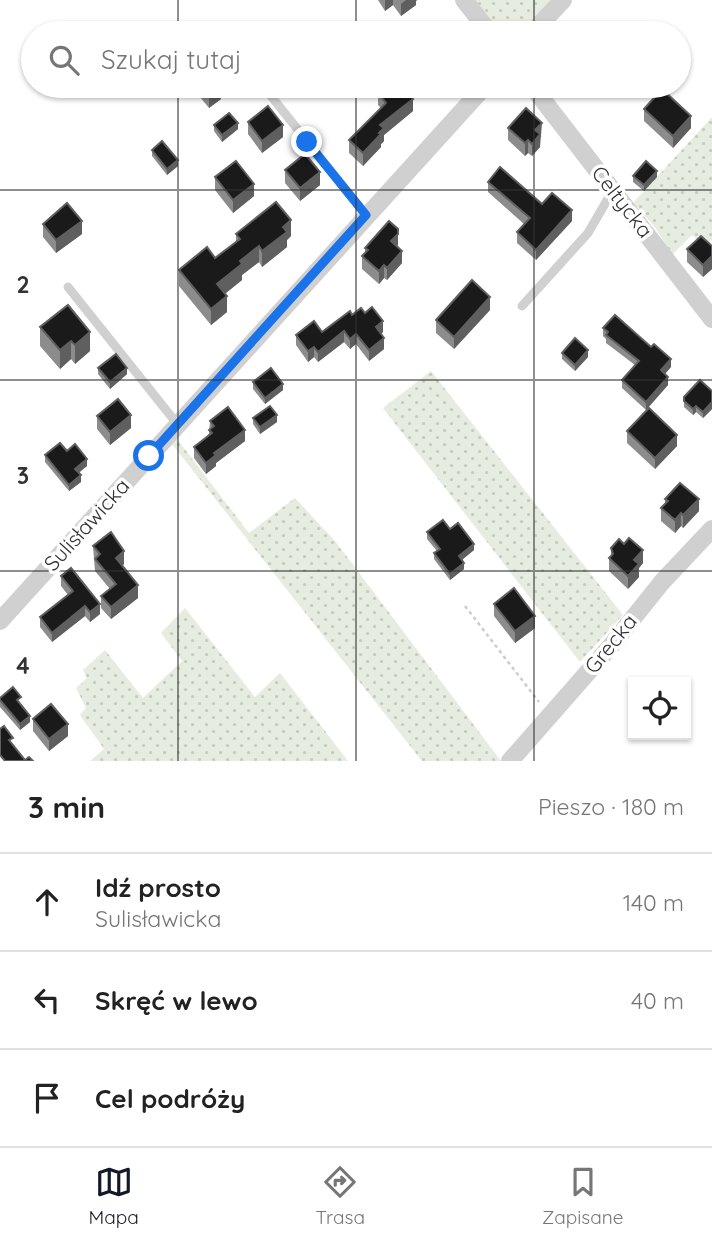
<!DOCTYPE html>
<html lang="pl">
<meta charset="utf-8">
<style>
:root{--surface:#fff;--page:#f2f2f2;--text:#222;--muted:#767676;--line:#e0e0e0;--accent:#111827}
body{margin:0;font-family:Quicksand,sans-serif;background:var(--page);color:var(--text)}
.controls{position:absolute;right:21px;bottom:21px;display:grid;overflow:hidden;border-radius:0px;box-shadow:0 2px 5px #0004}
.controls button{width:63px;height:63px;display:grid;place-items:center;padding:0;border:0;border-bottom:2px solid var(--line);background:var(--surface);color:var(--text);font:35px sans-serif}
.stop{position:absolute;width:21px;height:21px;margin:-16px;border:5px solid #1a73e8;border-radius:50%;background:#fff}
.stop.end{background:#1a73e8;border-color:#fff;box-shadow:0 2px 7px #0008}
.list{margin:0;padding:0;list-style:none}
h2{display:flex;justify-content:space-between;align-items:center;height:91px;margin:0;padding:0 28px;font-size:30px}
h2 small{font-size:23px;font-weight:400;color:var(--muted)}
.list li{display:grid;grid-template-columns:46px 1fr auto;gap:21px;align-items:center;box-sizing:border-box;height:98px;padding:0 28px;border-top:2px solid var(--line)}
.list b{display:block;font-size:26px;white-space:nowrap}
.list p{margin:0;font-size:23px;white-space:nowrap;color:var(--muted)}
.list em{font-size:23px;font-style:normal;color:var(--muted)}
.icon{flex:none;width:38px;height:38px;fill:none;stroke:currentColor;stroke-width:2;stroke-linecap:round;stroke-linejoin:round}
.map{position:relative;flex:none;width:712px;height:761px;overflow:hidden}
.search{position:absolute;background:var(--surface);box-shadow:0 2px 5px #0004;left:21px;right:21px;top:21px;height:77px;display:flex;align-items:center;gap:18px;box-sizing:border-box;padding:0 24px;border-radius:38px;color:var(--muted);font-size:26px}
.sheet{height:385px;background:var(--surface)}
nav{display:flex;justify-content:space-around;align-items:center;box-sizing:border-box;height:98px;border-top:2px solid var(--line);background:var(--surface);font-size:19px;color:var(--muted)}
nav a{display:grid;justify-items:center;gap:4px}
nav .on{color:var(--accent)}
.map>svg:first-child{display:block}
.grass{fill:url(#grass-dots)}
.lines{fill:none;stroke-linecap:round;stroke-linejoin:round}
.path{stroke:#cdcdcd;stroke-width:2.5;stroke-dasharray:3.5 3.5;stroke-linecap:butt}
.lane{stroke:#d0d0d0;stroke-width:9}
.street{stroke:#d0d0d0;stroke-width:18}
.wall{fill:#8c8c8c}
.shaded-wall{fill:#5f5f5f}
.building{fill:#1a1a1a;stroke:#5f5f5f;stroke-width:2}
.route{stroke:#1a73e8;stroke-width:9}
.grid{fill:none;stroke:#333;stroke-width:2;stroke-opacity:0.55}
.labels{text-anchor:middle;stroke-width:7;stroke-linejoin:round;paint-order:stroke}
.street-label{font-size:21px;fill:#333;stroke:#fff}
.grid-label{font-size:23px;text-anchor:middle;font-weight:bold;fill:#333;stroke:#fff;stroke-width:7;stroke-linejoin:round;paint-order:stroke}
</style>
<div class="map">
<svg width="712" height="761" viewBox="0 0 712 761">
<defs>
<pattern id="grass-dots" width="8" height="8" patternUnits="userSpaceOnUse" patternTransform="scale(1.75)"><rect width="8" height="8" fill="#e6ecdf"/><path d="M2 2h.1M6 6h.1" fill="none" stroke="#c6cbc0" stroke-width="1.8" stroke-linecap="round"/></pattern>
</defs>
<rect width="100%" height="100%" fill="#fff"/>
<g class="grass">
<polygon points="474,0 554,0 523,33 501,33"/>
<polygon points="712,117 712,240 704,245 692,235 672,255 655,227 633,203"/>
<polygon points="431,371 623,615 580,662 383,408"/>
<polygon points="177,439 249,533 295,498 335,541 501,761 422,761 172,444"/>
<polygon points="185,608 255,697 280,673 348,761 90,761 104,749 80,715 86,708 76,688 87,678 83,670 105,650 143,698 182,661 161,633"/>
</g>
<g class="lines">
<polyline class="path" points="465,606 539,702"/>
<g class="lane">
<polyline points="263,86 366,215"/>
<polyline points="68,287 178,425"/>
<polyline points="522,306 588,233 613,190"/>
</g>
<g class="street">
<polyline points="464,0 490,33"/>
<polyline points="532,33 563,0"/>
<polyline points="532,86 712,319"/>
<polyline points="0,621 485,86"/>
<polyline points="510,761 610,647 662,582 712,529"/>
</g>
</g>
<g class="wall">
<polygon points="378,0 417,0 416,1 416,5 401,16 393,5 385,11"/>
<polygon points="191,86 221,86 221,99 209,108"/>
<polygon points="378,92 413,111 384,135 384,141 381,144 381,147 363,166 349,153 349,140 381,108 378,105"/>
<polygon points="644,109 691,128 673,148 644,121"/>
<polygon points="248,122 283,137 262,153 248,134"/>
<polygon points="214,125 238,129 222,142 214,131"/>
<polygon points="508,128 542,136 540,137 540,147 532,156 528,153 525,156 508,140"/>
<polygon points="152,150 178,166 167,175 152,156"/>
<polygon points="285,170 320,185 300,201 285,183"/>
<polygon points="633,176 657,177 644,191 633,182"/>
<polygon points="215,177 254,196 233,213 215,190"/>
<polygon points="488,182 542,204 572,221 536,260 517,243 517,232 524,224 488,192"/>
<polygon points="43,224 82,234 56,253 43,237"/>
<polygon points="236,234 291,236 287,240 287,247 262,267 259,262 242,275 242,280 225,294 227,312 211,325 179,286 179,270 215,258 236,242"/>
<polygon points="712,246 712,269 703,277 687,262 687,249"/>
<polygon points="397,247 402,263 387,280 384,278 379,284 362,269 362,256 365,253 365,248"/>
<polygon points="490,310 454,349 436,333 436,320"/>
<polygon points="365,313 383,332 381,334 384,349 369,361 356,344 350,349 344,342 318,362 314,357 308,362 296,345 296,335 322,332 352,315"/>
<polygon points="40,327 90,332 90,351 75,364 71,359 60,369 40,346"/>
<polygon points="603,328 671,367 665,374 668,385 646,410 622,388 622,380 635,365 606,343 606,339 603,336"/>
<polygon points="562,353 588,357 575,371 562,359"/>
<polygon points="98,368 127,374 110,389 98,374"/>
<polygon points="253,382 283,390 265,404 253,389"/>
<polygon points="712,391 712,409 703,418 696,412 693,415 684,407 684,397"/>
<polygon points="97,416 131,428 110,445 97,429"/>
<polygon points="253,418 277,422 260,434 253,424"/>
<polygon points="210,421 245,441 216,463 216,466 206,474 194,458 194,447 209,434"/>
<polygon points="627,431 677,446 655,469 627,443"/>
<polygon points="67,451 87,466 79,473 81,482 69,491 45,462 45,455"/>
<polygon points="665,499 699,511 683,528 681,526 675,533 661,521 661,508 665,503"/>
<polygon points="450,529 474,550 462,560 464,569 450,580 434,559 434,553 437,551 427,539 427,532"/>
<polygon points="93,546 124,564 122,566 138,598 111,619 101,608 101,596 110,589 95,571"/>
<polygon points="611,548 643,563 639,568 639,577 628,589 609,571 609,558 611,556"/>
<polygon points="61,576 100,614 90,622 85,616 52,642 40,627 40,617 68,595 61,586"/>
<polygon points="494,604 535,628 515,643 494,616"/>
<polygon points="0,698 21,704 20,704 30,722 20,730 0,707"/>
<polygon points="33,719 68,736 49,751 33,731"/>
</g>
<g class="shaded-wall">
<polygon points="385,0 393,0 393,5 385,11"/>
<polygon points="406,0 417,0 416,1 416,5 401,16 401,4"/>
<polygon points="214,86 221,86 221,99 209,108 209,89"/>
<polygon points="413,99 413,111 384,135 384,141 381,144 381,147 363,166 363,153 380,125"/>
<polygon points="691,116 691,128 673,148 673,136"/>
<polygon points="238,123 238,129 222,142 222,135"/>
<polygon points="542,123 540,147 532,156 532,144 535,130"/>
<polygon points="283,125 283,137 262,153 262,141"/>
<polygon points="528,140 528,153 525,156 525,143"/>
<polygon points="178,160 178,166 167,175 167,169"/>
<polygon points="657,171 657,177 644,191 644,185"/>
<polygon points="320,172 320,185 300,201 300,188"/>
<polygon points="254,184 254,196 233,213 233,200"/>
<polygon points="572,210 572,221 536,260 536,250"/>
<polygon points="291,220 291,236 287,240 287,247 262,267 262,251 283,227"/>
<polygon points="82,221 82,234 56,253 56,240"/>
<polygon points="398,234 398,246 391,241"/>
<polygon points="259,246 259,262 242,275 242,280 217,300 217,284 240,261"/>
<polygon points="402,251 402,263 387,280 387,268"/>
<polygon points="712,256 712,269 703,277 703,265"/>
<polygon points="384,265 384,278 379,284 379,271"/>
<polygon points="227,296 227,312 211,325 211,309"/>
<polygon points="490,297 490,310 454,349 454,337"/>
<polygon points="383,321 383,332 376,338 376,327"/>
<polygon points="344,331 344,342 318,362 318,352"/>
<polygon points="90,332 90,351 75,364 75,345"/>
<polygon points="356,334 356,344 350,349 350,339"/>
<polygon points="384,338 384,349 369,361 369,350"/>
<polygon points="71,341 71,359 60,369 60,350"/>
<polygon points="314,347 314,357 308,362 308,351"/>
<polygon points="588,350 588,357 575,371 575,365"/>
<polygon points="671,359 671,367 661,378 661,370"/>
<polygon points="127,368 127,374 110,389 110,382"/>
<polygon points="668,377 668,385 646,410 646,402"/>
<polygon points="283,384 283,390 265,404 265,398"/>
<polygon points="712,402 712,409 703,418 703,412"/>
<polygon points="696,406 696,412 693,415 693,409"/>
<polygon points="131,415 131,428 110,445 110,432"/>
<polygon points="277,415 277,422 260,434 260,427"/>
<polygon points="245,430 245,441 216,463 216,466 206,474 206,463 214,453"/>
<polygon points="677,435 677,446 655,469 655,458"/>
<polygon points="87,459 87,466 75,475 75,469"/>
<polygon points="81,475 81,482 69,491 69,485"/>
<polygon points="699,499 699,511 683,528 683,515"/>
<polygon points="681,513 681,526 675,533 675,520"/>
<polygon points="474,544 474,550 459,562 459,556"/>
<polygon points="643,550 643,563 639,568 639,577 628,589 628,576 634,560"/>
<polygon points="124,551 124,564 116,571 116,558"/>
<polygon points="464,563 464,569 450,580 450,574"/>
<polygon points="138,585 138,598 111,619 111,607"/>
<polygon points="100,604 100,614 90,622 90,612"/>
<polygon points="85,606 85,616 52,642 52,633"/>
<polygon points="535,616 535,628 515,643 515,631"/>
<polygon points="30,716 30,722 20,730 20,724"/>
<polygon points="68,724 68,736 49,751 49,739"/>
</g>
<g class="building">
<polygon points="386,86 402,86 413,99 380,125 384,128 379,133 381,134 363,153 349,140 386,103 378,92"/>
<polygon points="662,89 691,116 673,136 644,109"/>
<polygon points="268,106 283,125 262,141 248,122"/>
<polygon points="526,108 542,123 535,130 540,134 532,144 528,140 525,143 508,128"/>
<polygon points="229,113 238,123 222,135 214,125"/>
<polygon points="162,141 178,160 167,169 152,150"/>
<polygon points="305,154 320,172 300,188 285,170"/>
<polygon points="236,161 254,184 233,200 215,177"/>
<polygon points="646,161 657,171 644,185 633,176"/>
<polygon points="500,167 542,204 552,193 572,210 536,250 517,232 530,218 488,182"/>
<polygon points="276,202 291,220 283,227 287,232 262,251 259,246 240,261 242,264 217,284 227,296 211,309 179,270 207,247 215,258 240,239 236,234"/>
<polygon points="67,203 82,221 56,240 43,224"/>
<polygon points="389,221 398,229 398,234 391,241 402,251 387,268 384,265 379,271 362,256 368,250 365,248"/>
<polygon points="701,236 712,246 712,256 703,265 687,249"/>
<polygon points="472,280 490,297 454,337 436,320"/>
<polygon points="68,305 90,332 75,345 71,341 60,350 40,327"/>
<polygon points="372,307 383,321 376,327 384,338 369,350 356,334 350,339 344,331 318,352 314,347 308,351 296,335 314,321 322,332 350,311 352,315 361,308 365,313"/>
<polygon points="615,315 651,347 654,344 671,359 661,370 668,377 646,402 622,380 639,361 606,335 608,332 603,328"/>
<polygon points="575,338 588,350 575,365 562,353"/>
<polygon points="116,354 127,368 110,382 98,368"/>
<polygon points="271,368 283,384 265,398 253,382"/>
<polygon points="700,380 712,391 712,402 703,412 696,406 693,409 684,401 684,397"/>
<polygon points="118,399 131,415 110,432 97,416"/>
<polygon points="270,406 277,415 260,427 253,418"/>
<polygon points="228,407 245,430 214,453 216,455 206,463 194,447 212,433 209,430 214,426 210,421"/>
<polygon points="649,408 677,435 655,458 627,431"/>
<polygon points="60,443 67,451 75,444 87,459 75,469 81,475 69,485 45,455"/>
<polygon points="680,483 699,499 683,515 681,513 675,520 661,508 668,501 665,499"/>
<polygon points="443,520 450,529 458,523 474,544 459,556 464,563 450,574 434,553 440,549 427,532"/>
<polygon points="111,532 124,551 116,558 138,585 111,607 101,596 116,584 95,559 100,554 93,546"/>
<polygon points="629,538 643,550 634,560 639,564 628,576 609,558 613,554 611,548 619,539 624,544"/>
<polygon points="71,568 100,604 90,612 85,606 52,633 40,617 73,591 61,576"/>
<polygon points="514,588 535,616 515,631 494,604"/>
<polygon points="13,687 21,697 17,700 30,716 20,724 0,700 0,698"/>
<polygon points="51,704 68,724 49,739 33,719"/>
<polygon points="4,726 13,738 9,740 25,760 29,757 33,761 5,761 0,755 0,729"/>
</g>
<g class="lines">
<polyline class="route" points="149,456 366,215 307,142"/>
</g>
<path class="grid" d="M178,0V33M356,0V33M534,0V33M178,86V761M356,86V761M534,86V761M0,190H712M0,380H712M0,571H712"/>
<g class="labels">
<g class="street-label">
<text transform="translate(622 202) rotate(52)" y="7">Celtycka</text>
<text transform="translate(87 525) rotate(-48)" y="7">Sulisławicka</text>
<text transform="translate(611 644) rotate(-51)" y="7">Grecka</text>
</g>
</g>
<g class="grid-label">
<text x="23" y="293">2</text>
<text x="23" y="484">3</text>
<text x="23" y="674">4</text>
</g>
</svg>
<div class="controls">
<button><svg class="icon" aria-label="locate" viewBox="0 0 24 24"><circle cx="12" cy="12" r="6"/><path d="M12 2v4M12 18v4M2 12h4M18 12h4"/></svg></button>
</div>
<div class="stop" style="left:149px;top:456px"></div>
<div class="stop end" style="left:307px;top:142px"></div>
<div class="search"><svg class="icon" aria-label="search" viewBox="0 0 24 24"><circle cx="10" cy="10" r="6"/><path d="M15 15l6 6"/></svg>Szukaj tutaj</div>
</div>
<section class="sheet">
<h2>3 min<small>Pieszo · 180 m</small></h2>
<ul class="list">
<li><svg class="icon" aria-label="ahead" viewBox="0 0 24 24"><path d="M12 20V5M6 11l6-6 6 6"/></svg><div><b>Idź prosto</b><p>Sulisławicka</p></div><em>140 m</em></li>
<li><svg class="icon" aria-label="left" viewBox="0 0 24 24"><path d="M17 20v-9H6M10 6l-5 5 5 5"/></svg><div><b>Skręć w lewo</b></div><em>40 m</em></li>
<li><svg class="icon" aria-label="arrive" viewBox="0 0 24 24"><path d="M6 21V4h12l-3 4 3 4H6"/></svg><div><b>Cel podróży</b></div></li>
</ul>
</section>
<nav>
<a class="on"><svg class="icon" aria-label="map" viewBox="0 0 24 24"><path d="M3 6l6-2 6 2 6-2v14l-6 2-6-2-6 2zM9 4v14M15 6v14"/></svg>Mapa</a>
<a><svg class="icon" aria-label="directions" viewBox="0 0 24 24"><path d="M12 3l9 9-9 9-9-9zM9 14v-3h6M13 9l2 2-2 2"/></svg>Trasa</a>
<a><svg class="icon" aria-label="saved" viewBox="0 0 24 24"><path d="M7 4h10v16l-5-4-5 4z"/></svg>Zapisane</a>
</nav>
